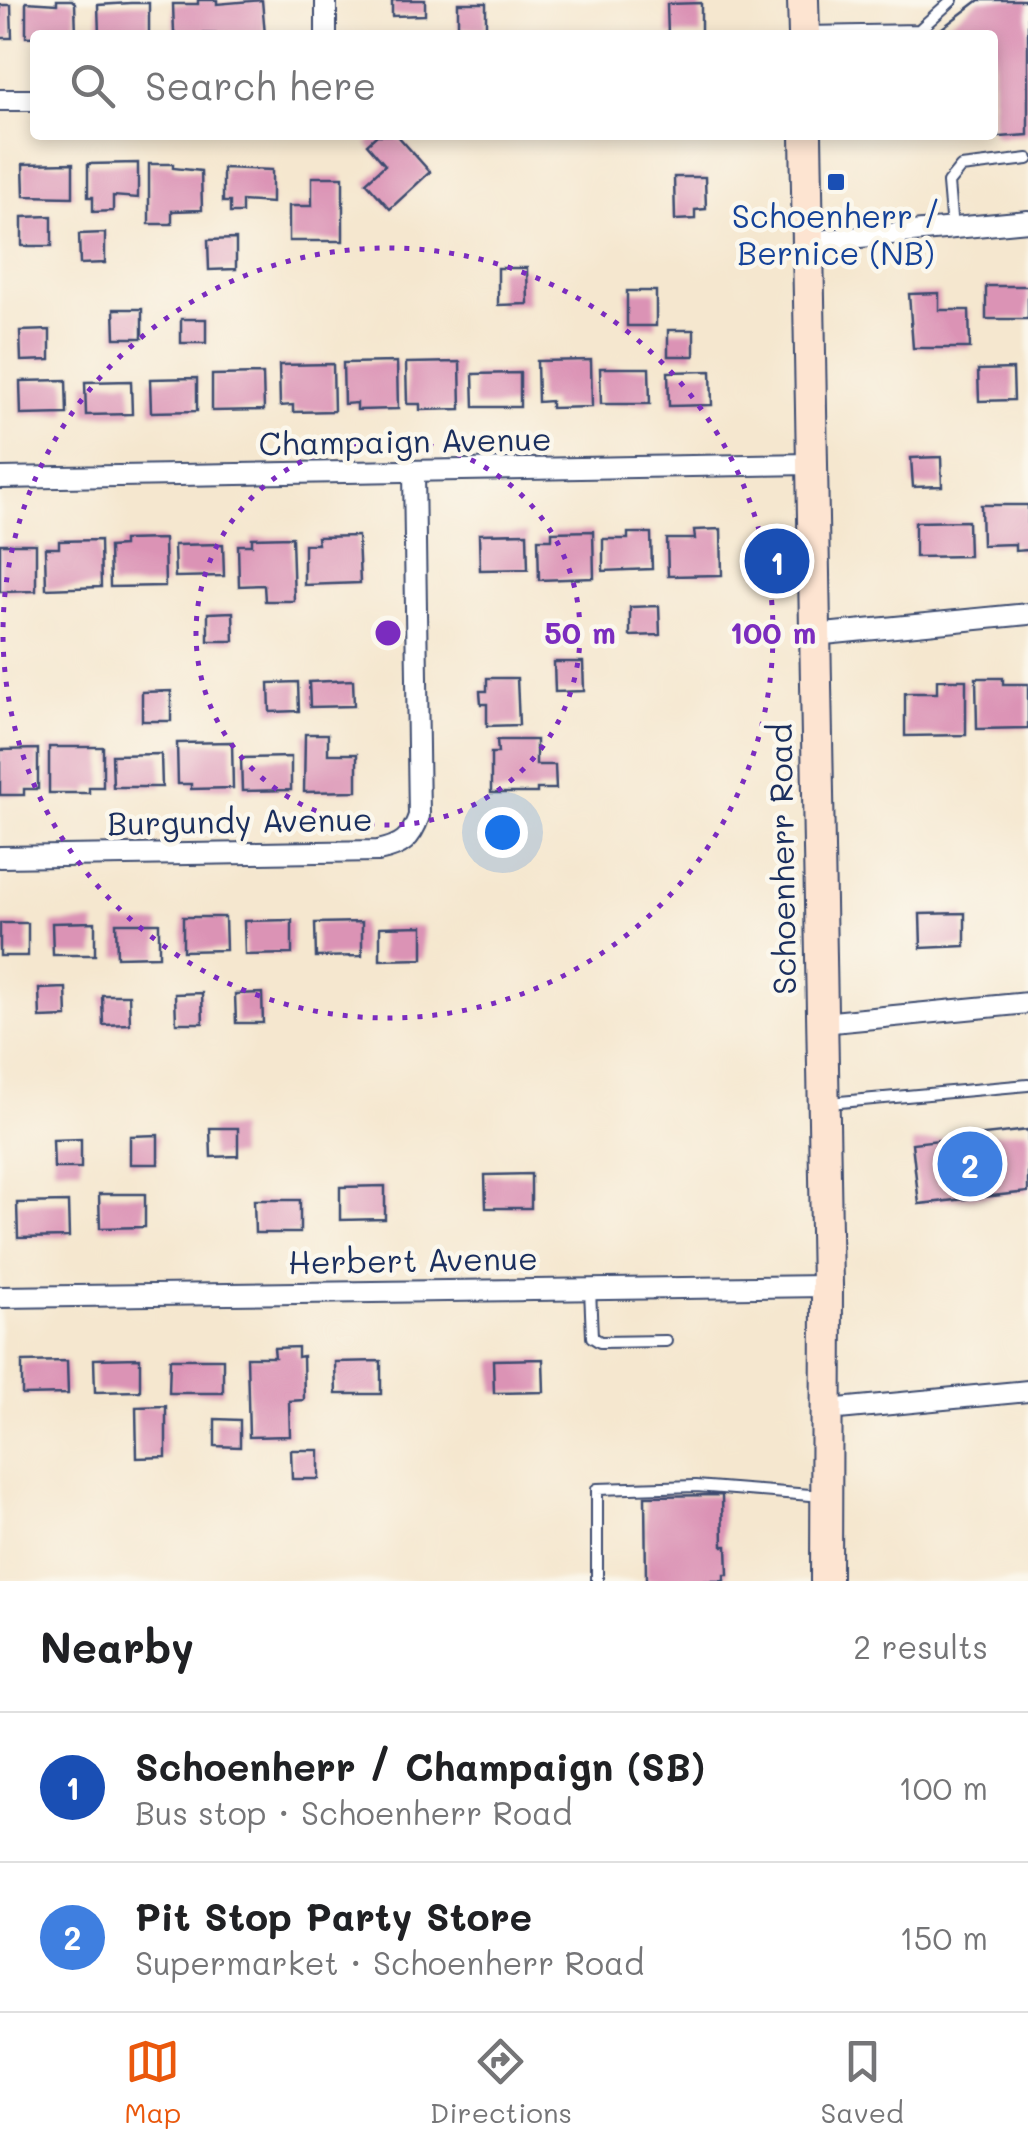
<!DOCTYPE html>
<meta charset="utf-8">
<style>
:root{--surface:#fff;--page:#f6f6f6;--text:#202124;--muted:#757577;--line:#e0e0e0;--accent:#ea580c}
body{margin:0;font-family:Mali,sans-serif;background:var(--page);color:var(--text)}
.you{position:absolute;left:502px;top:832px;width:35px;height:35px;margin:-25px;border:8px solid #fff;border-radius:50%;background:#1a73e8;box-shadow:0 0 0 15px #1a73e833}
.badge{display:grid;place-items:center;width:65px;height:65px;border-radius:50%;background:var(--accent);color:#fff;font-size:32px;font-weight:700}
.pin{position:absolute;translate:-50% -50%;border:5px solid #fff;box-shadow:0 2px 10px #0006}
.list{margin:0;padding:0;list-style:none}
h2{display:flex;justify-content:space-between;align-items:center;height:130px;margin:0;padding:0 40px;font-size:42px}
h2 small{font-size:32px;font-weight:400;color:var(--muted)}
.list li{display:grid;grid-template-columns:65px 1fr auto;gap:30px;align-items:center;box-sizing:border-box;height:150px;padding:0 40px;border-top:2px solid var(--line)}
.list b{display:block;font-size:38px;white-space:nowrap}
.list p{margin:0;font-size:32px;white-space:nowrap;color:var(--muted)}
.list em{font-size:32px;font-style:normal;color:var(--muted)}
.icon{flex:none;width:55px;height:55px;fill:none;stroke:currentColor;stroke-width:2;stroke-linecap:round;stroke-linejoin:round}
.map{position:relative;flex:none;width:1028px;height:1581px;overflow:hidden}
.search{position:absolute;background:var(--surface);box-shadow:0 5px 15px #0003;left:30px;right:30px;top:30px;height:110px;display:flex;align-items:center;gap:25px;box-sizing:border-box;padding:0 35px;border-radius:10px;color:var(--muted);font-size:38px}
.sheet{height:430px;background:var(--surface)}
nav{display:flex;justify-content:space-around;align-items:center;box-sizing:border-box;height:140px;border-top:2px solid var(--line);background:var(--surface);font-size:28px;color:var(--muted)}
nav a{display:grid;justify-items:center;gap:5px}
nav .on{color:var(--accent)}
.map>svg:first-child{display:block}
.building{fill:#db93b5}
.lines{fill:none;stroke-linecap:round;stroke-linejoin:round}
.lane-casing{stroke:#3c4b6f;stroke-width:14}
.street-casing{stroke:#3c4b6f;stroke-width:24}
.secondary-casing{stroke:#3c4b6f;stroke-width:34}
.lane{stroke:#fff;stroke-width:10}
.street{stroke:#fff;stroke-width:20}
.secondary{stroke:#fde4d1;stroke-width:30}
.ring{fill:none;stroke:#7b2cbf;stroke-width:5;stroke-dasharray:5 10}
.transit-dot{fill:#1a4fb4;stroke:#fbf7ec;stroke-width:4}
.labels{text-anchor:middle;stroke-width:9;stroke-linejoin:round;paint-order:stroke}
.transit-label{font-size:32px;fill:#164399;stroke:#fbf7ec}
.street-label{font-size:32px;fill:#1b2f5e;stroke:#fbf7ec}
.centre{fill:#7b2cbf;stroke:#fbf7ec;stroke-width:5}
.ring-label{font-size:30px;text-anchor:middle;font-weight:bold;fill:#7b2cbf;stroke:#fbf7ec;stroke-width:9;stroke-linejoin:round;paint-order:stroke}
</style>
<div class="map">
<svg width="1028" height="1581" viewBox="0 0 1028 1581">
<rect width="100%" height="100%" fill="#fbf7ec"/>
<filter id="ink" filterUnits="userSpaceOnUse"><feTurbulence type="fractalNoise" baseFrequency=".01" numOctaves="2"/><feDisplacementMap in="SourceGraphic" scale="20" xChannelSelector="R" yChannelSelector="G"/><feConvolveMatrix kernelMatrix="1 2 1 2 8 2 1 2 1" color-interpolation-filters="sRGB"/></filter>
<filter id="wash" filterUnits="userSpaceOnUse"><feTurbulence type="fractalNoise" baseFrequency=".0048" numOctaves="4" result="noise"/><feDisplacementMap in="SourceGraphic" scale="40" xChannelSelector="R" yChannelSelector="G"/><feGaussianBlur stdDeviation="2.25" result="paint"/><feColorMatrix in="noise" values="0 0 0 0 0 0 0 0 0 0 0 0 0 0 0 0 0 1.4 0 .05"/><feComposite in="paint" operator="in"/></filter>
<g filter="url(#wash)">
<rect width="100%" height="100%" fill="#f5e7cf"/>
<g id="blocks">
<g class="building">
<polygon points="57,0 72,0 75,3 76,35 26,37 26,2 57,4"/>
<polygon points="198,0 217,0 217,4 262,0 265,35 174,33 173,4 198,4"/>
<polygon points="392,0 425,0 425,15 392,16"/>
<polygon points="979,0 1028,0 1028,135 1000,137 993,134 993,35 933,35"/>
<polygon points="131,3 149,3 149,35 99,35 98,5"/>
<rect x="458" y="3" width="28" height="26"/>
<polygon points="701,3 701,35 668,35 667,4"/>
<polygon points="0,5 11,5 12,38 0,38"/>
<polygon points="377,135 397,135 430,172 390,209 366,182 385,165 367,144"/>
<polygon points="73,163 73,197 24,196 23,164"/>
<polygon points="138,163 138,198 113,196 113,211 93,212 93,197 88,197 88,164"/>
<polygon points="149,164 173,164 173,168 201,171 202,210 172,211 172,224 149,224"/>
<polygon points="223,168 272,170 272,203 242,201 242,213 230,213 230,202 223,202"/>
<polygon points="312,177 343,177 343,241 289,241 289,206 312,206"/>
<polygon points="674,177 705,177 706,209 695,210 695,219 675,220"/>
<polygon points="52,216 52,246 22,246 22,217"/>
<polygon points="105,233 105,263 80,264 79,234"/>
<polygon points="236,239 236,269 209,270 208,240"/>
<polygon points="498,268 527,268 528,304 498,305"/>
<rect x="986" y="286" width="42" height="33"/>
<rect x="627" y="291" width="29" height="35"/>
<polygon points="939,293 939,310 969,310 970,348 913,348 909,294"/>
<polygon points="114,309 142,309 142,338 115,338"/>
<rect x="181" y="319" width="25" height="24"/>
<polygon points="50,330 50,360 21,361 20,331"/>
<rect x="668" y="330" width="26" height="26"/>
<polygon points="591,360 592,407 551,408 551,401 538,402 537,361"/>
<polygon points="397,362 398,409 357,410 357,403 344,404 343,363"/>
<polygon points="460,362 461,409 420,410 420,404 407,404 406,363"/>
<polygon points="333,364 334,411 293,412 293,405 280,406 279,365"/>
<polygon points="600,368 649,368 650,404 601,404"/>
<polygon points="1013,369 1014,400 979,401 978,370"/>
<polygon points="711,371 712,405 669,406 668,372"/>
<polygon points="520,373 520,407 474,407 473,374"/>
<polygon points="263,374 264,410 212,411 212,375"/>
<polygon points="197,378 197,411 151,412 150,379"/>
<polygon points="66,380 67,414 21,415 20,381"/>
<polygon points="131,381 132,414 86,415 85,382"/>
<polygon points="941,457 942,486 913,487 911,458"/>
<polygon points="981,505 1028,505 1028,550 1015,551 1015,544 982,545"/>
<polygon points="968,521 969,556 915,557 915,522"/>
<polygon points="721,529 722,575 668,576 667,539 695,539 694,530"/>
<polygon points="593,531 594,578 539,580 538,539 552,539 552,532"/>
<polygon points="527,533 528,569 480,570 479,534"/>
<polygon points="628,533 651,533 652,569 603,571 603,539 628,539"/>
<polygon points="358,536 360,583 304,585 304,544 318,544 317,537"/>
<polygon points="292,537 294,601 265,601 264,585 239,586 238,545 252,545 252,538"/>
<polygon points="164,539 165,586 110,587 109,547 123,546 123,540"/>
<polygon points="100,540 101,587 46,589 45,548 59,548 59,541"/>
<polygon points="0,544 36,544 36,591 0,592"/>
<polygon points="223,544 224,576 175,577 174,545"/>
<polygon points="659,606 660,635 630,636 630,607"/>
<polygon points="233,612 234,641 208,641 208,613"/>
<polygon points="554,662 583,662 584,691 555,692"/>
<polygon points="487,678 517,678 519,725 487,726 487,704 481,704 480,691 487,691"/>
<polygon points="976,678 1003,678 1003,684 1028,684 1028,728 977,729"/>
<polygon points="353,680 354,706 310,707 309,682"/>
<polygon points="937,680 966,680 966,735 905,736 905,693 937,693"/>
<polygon points="298,682 299,711 270,712 269,683"/>
<polygon points="171,691 171,721 142,721 142,692"/>
<polygon points="305,734 328,734 328,754 357,754 357,791 304,792"/>
<polygon points="497,740 536,740 536,765 555,765 556,789 537,789 537,793 491,793 491,753 498,753"/>
<polygon points="232,742 233,788 191,789 191,784 178,784 177,743"/>
<polygon points="49,747 103,747 103,787 89,787 89,793 49,793"/>
<polygon points="38,749 38,789 24,789 24,795 0,795 0,750"/>
<polygon points="161,754 162,787 113,787 112,755"/>
<polygon points="291,757 291,790 242,791 241,758"/>
<polygon points="965,913 965,946 921,948 920,914"/>
<polygon points="183,917 225,917 226,950 183,951"/>
<polygon points="292,920 292,954 245,955 244,921"/>
<polygon points="95,922 95,955 53,955 52,923"/>
<polygon points="362,922 362,956 316,957 315,923"/>
<rect x="0" y="923" width="28" height="33"/>
<polygon points="116,923 159,923 159,956 117,957"/>
<polygon points="423,926 423,959 380,960 380,927"/>
<polygon points="66,988 67,1017 40,1018 39,989"/>
<polygon points="202,993 203,1023 176,1023 175,994"/>
<polygon points="262,993 263,1023 236,1023 235,994"/>
<polygon points="102,995 129,995 130,1024 103,1025"/>
<polygon points="210,1128 238,1128 238,1156 211,1157"/>
<polygon points="1028,1130 1028,1192 919,1204 912,1143"/>
<polygon points="158,1135 158,1164 130,1164 130,1136"/>
<polygon points="81,1139 81,1168 54,1168 53,1140"/>
<polygon points="531,1174 531,1208 486,1208 485,1175"/>
<polygon points="385,1186 385,1219 340,1220 340,1187"/>
<polygon points="99,1194 145,1194 145,1227 100,1228"/>
<polygon points="254,1200 300,1200 300,1233 255,1233"/>
<polygon points="68,1202 69,1237 18,1238 17,1203"/>
<polygon points="298,1347 298,1357 303,1356 304,1400 289,1401 290,1436 249,1437 247,1357 275,1357 274,1348"/>
<polygon points="140,1358 140,1391 95,1392 94,1359"/>
<polygon points="170,1359 223,1359 223,1393 169,1393"/>
<polygon points="543,1359 544,1392 494,1393 493,1360"/>
<polygon points="67,1361 68,1394 22,1395 22,1362"/>
<polygon points="381,1361 381,1394 336,1394 335,1362"/>
<polygon points="166,1406 166,1457 137,1458 136,1407"/>
<polygon points="215,1419 240,1420 240,1447 215,1446"/>
<polygon points="291,1450 319,1450 319,1479 292,1479"/>
<polygon points="722,1495 723,1546 727,1546 728,1575 724,1575 724,1581 646,1581 645,1496"/>
</g>
</g>
</g>
<g filter="url(#ink)">
<use href="#blocks" fill-opacity="0" stroke="#3c4b6f" stroke-width="2.5"/>
<g class="lines">
<defs>
<g id="lane">
<polyline points="805,32 919,30 952,0"/>
<polyline points="952,229 948,183 961,167 1028,159"/>
<polyline points="829,1103 1028,1085"/>
<polyline points="590,1289 592,1337 600,1342 666,1341"/>
<polyline points="597,1581 597,1489 696,1486 823,1496"/>
</g>
<g id="street">
<polyline points="326,0 326,35"/>
<polyline points="0,100 35,100"/>
<polyline points="807,242 1028,221"/>
<polyline points="0,478 811,464"/>
<polyline points="814,635 1028,614"/>
<path d="M0,857L378,851C402,846 411,839 419,816L414,472"/>
<polyline points="822,1023 1028,1003"/>
<polyline points="0,1297 827,1286"/>
<polyline points="828,1410 1028,1391"/>
</g>
<g id="secondary">
<polyline points="803,0 804,35"/>
<polyline points="806,135 827,1286 826,1581"/>
</g>
</defs>
<use href="#lane" class="lane-casing"/>
<use href="#street" class="street-casing"/>
<use href="#secondary" class="secondary-casing"/>
<use href="#lane" class="lane"/>
<use href="#street" class="street"/>
<use href="#secondary" class="secondary"/>
</g>
</g>
<g class="ring">
<circle cx="388" cy="633" r="192"/>
<circle cx="388" cy="633" r="385"/>
</g>
<rect class="transit-dot" x="826" y="172" width="20" height="20" rx="5"/>
<g class="labels">
<g class="transit-label">
<text x="836" y="228">Schoenherr /<tspan x="836" dy="37">Bernice (NB)</tspan></text>
</g>
<g class="street-label">
<text transform="translate(405 442) rotate(-1)" y="11">Champaign Avenue</text>
<text transform="translate(240 822) rotate(-1)" y="11">Burgundy Avenue</text>
<text transform="translate(783 859) rotate(-91)" y="11">Schoenherr Road</text>
<text transform="translate(413 1261) rotate(-1)" y="11">Herbert Avenue</text>
</g>
</g>
<circle cx="388" cy="633" r="15" class="centre"/>
<g class="ring-label">
<text x="580" y="644">50 m</text>
<text x="773" y="644">100 m</text>
</g>
</svg>
<div class="you"></div>
<div class="pin badge" style="left:777px;top:561px;background:#1a4fb4">1</div>
<div class="pin badge" style="left:970px;top:1164px;background:#3f7fe0">2</div>
<div class="search"><svg class="icon" aria-label="search" viewBox="0 0 24 24"><circle cx="10" cy="10" r="6"/><path d="M15 15l6 6"/></svg>Search here</div>
</div>
<section class="sheet">
<h2>Nearby<small>2 results</small></h2>
<ul class="list">
<li><span class="badge" style="background:#1a4fb4">1</span><div><b>Schoenherr / Champaign (SB)</b><p>Bus stop · Schoenherr Road</p></div><em>100 m</em></li>
<li><span class="badge" style="background:#3f7fe0">2</span><div><b>Pit Stop Party Store</b><p>Supermarket · Schoenherr Road</p></div><em>150 m</em></li>
</ul>
</section>
<nav>
<a class="on"><svg class="icon" aria-label="map" viewBox="0 0 24 24"><path d="M3 6l6-2 6 2 6-2v14l-6 2-6-2-6 2zM9 4v14M15 6v14"/></svg>Map</a>
<a><svg class="icon" aria-label="directions" viewBox="0 0 24 24"><path d="M12 3l9 9-9 9-9-9zM9 14v-3h6M13 9l2 2-2 2"/></svg>Directions</a>
<a><svg class="icon" aria-label="saved" viewBox="0 0 24 24"><path d="M7 4h10v16l-5-4-5 4z"/></svg>Saved</a>
</nav>
